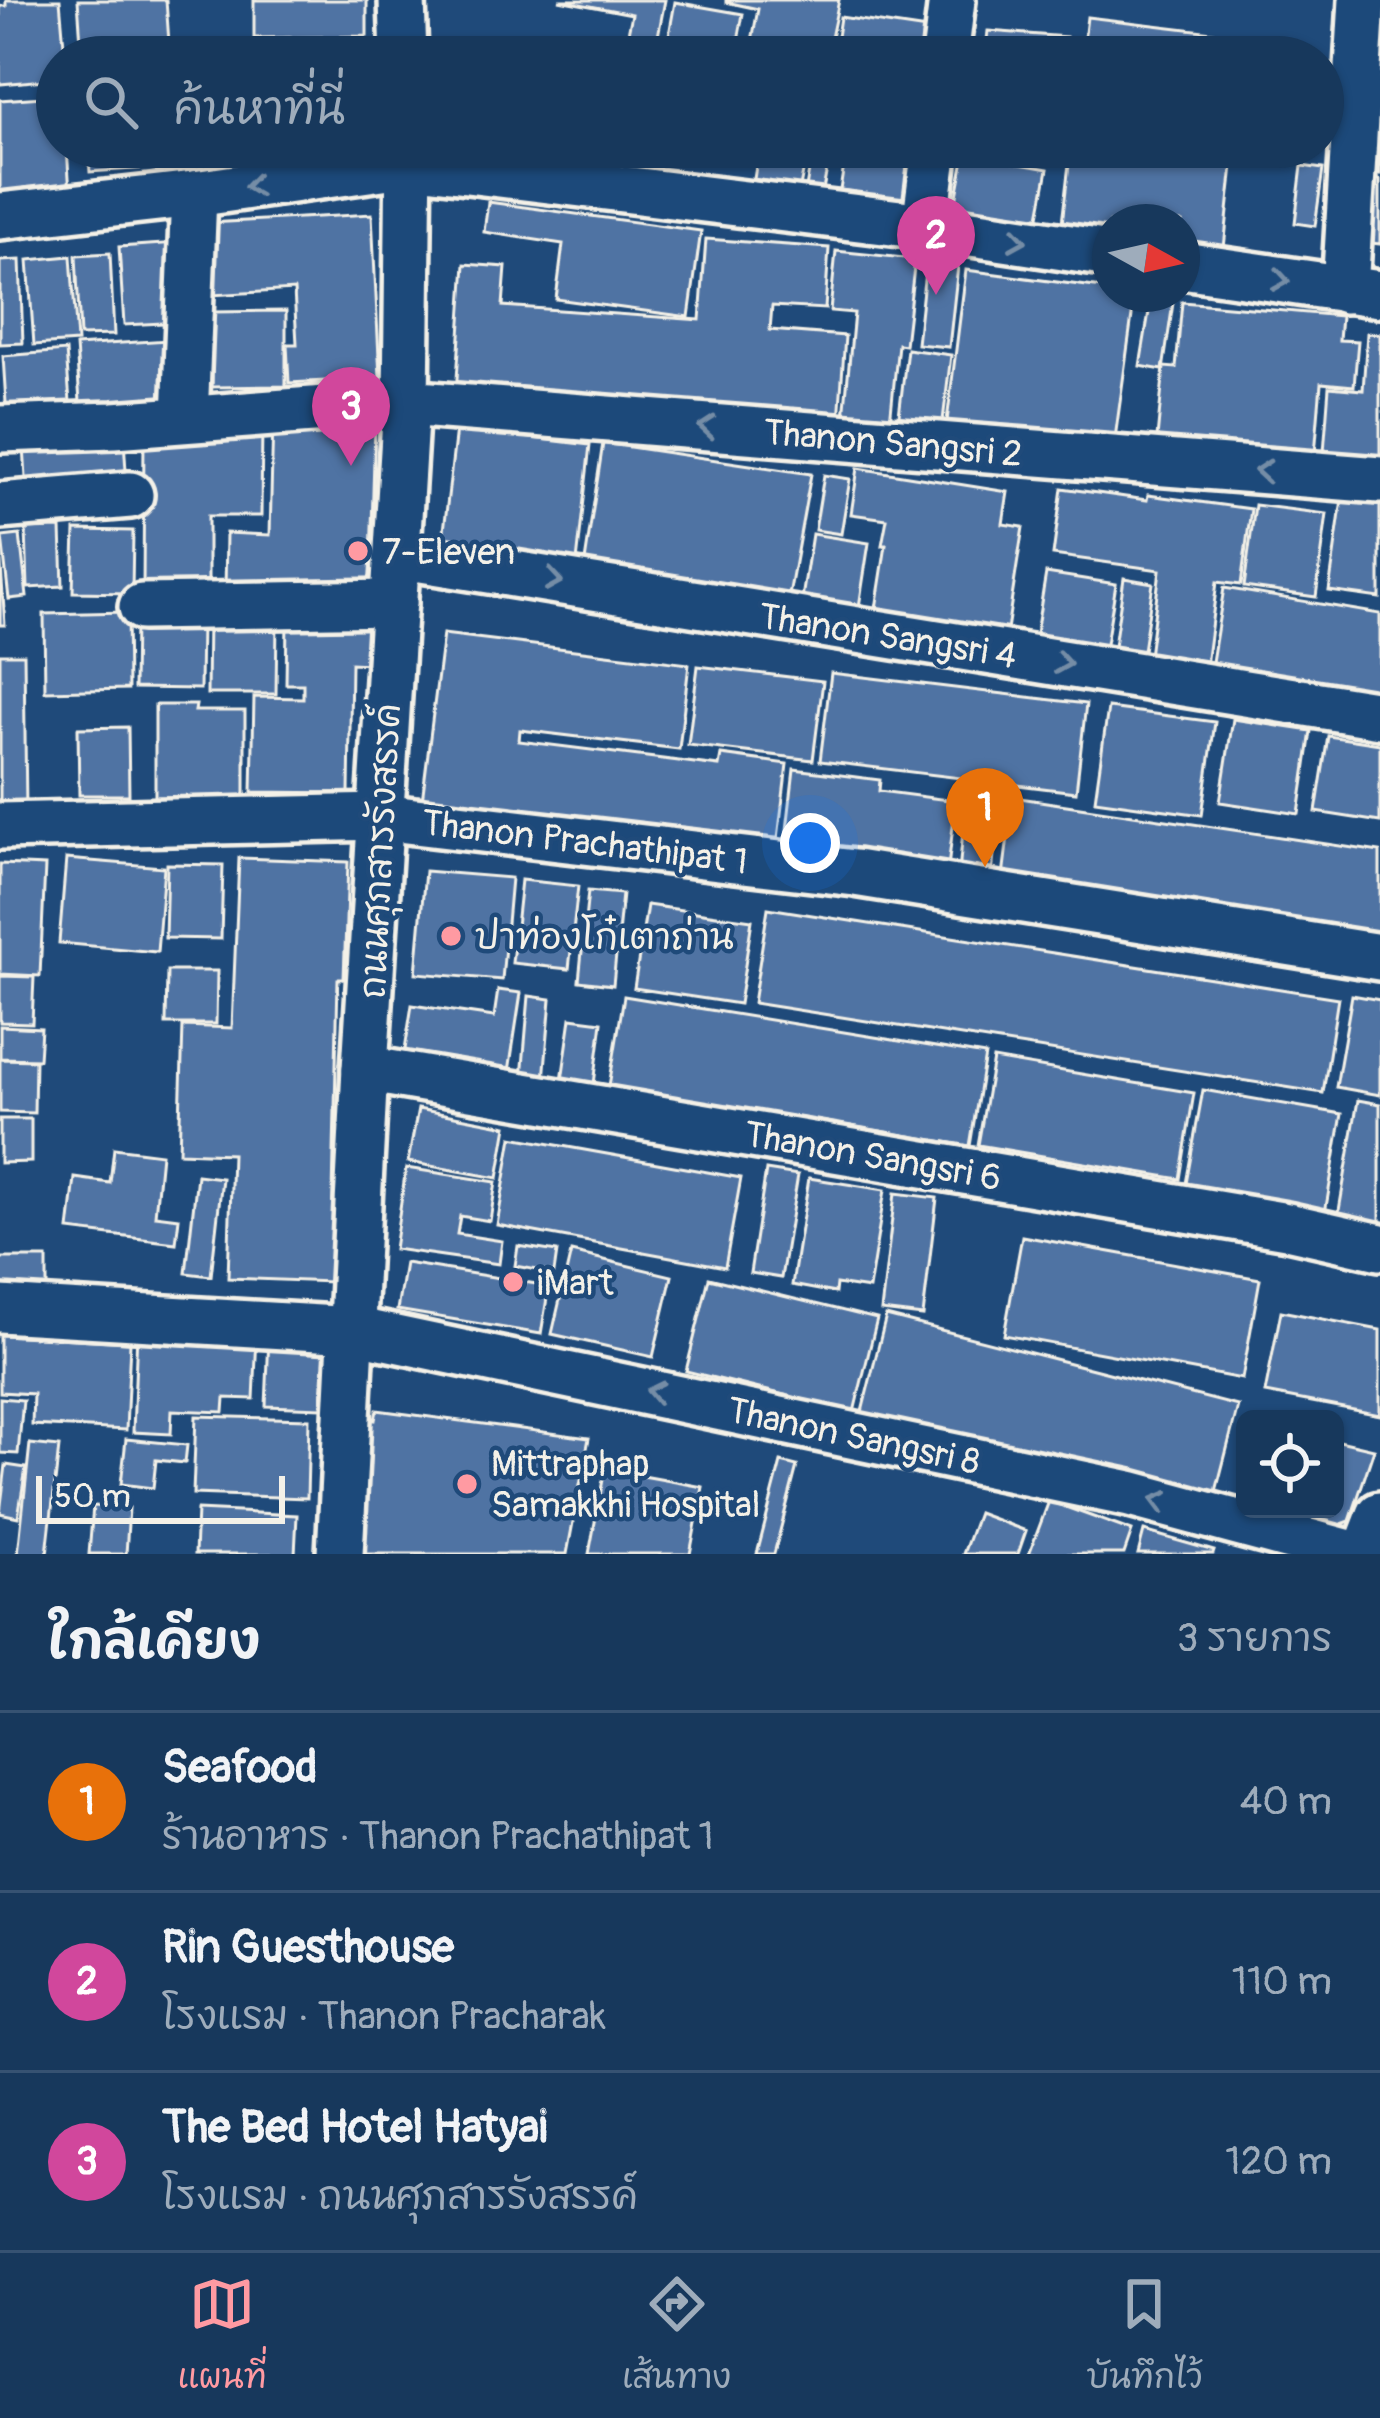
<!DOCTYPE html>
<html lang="th">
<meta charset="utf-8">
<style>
:root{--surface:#17385c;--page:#203f62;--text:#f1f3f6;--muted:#9eacbb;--line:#365272;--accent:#ff9aa2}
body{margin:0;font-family:Pangolin,"Playpen Sans Thai",sans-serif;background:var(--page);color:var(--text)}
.controls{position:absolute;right:36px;bottom:36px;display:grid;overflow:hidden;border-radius:18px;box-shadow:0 3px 9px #0004}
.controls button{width:108px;height:108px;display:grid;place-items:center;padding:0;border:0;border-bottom:3px solid var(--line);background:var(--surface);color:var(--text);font:60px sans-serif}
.compass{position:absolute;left:1092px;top:204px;width:108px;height:108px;border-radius:50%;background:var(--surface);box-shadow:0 3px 9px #0004;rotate:98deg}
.scale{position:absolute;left:36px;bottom:30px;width:249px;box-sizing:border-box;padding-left:12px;border:6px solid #f4f1e8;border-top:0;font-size:33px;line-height:42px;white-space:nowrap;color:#f4f1e8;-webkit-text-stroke:9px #1f4a7a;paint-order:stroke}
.you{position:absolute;left:810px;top:843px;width:42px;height:42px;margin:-30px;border:9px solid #fff;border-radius:50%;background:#1a73e8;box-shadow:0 0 0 18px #1a73e833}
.badge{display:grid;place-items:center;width:78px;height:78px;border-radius:50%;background:var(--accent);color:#fff;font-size:39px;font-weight:700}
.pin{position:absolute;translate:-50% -99px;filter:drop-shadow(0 3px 6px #0008)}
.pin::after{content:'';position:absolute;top:63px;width:42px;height:36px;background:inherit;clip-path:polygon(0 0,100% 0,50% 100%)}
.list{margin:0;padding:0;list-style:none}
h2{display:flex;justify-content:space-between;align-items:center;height:156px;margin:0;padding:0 48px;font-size:51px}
h2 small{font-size:39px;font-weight:400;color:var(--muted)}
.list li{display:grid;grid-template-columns:78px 1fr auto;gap:36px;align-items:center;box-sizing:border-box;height:180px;padding:0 48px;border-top:3px solid var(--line)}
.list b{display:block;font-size:45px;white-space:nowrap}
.list p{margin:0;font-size:39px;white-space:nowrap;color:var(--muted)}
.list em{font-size:39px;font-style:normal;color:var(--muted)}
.icon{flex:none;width:66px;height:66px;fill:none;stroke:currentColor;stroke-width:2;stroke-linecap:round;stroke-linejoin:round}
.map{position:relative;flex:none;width:1380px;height:1554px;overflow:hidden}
.search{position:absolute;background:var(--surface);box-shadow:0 3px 9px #0004;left:36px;right:36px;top:36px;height:132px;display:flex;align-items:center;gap:30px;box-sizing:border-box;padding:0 42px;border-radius:66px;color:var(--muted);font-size:45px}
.sheet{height:696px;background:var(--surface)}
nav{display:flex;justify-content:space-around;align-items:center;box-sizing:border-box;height:168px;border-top:3px solid var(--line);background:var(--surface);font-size:33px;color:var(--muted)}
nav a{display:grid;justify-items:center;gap:6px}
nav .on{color:var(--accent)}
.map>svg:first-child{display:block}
.building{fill:#5073a3;stroke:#f4f1e8;stroke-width:3}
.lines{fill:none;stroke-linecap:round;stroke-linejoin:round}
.minor-casing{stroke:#f4f1e8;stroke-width:54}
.minor{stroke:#1f4a7a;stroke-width:45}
.oneway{stroke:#748da6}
.poi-dot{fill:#ff9aa2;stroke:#1f4a7a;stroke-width:4.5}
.labels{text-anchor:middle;stroke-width:9;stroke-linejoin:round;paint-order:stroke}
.street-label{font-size:36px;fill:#f4f1e8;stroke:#1f4a7a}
.poi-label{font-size:36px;fill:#f4f1e8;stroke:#1f4a7a;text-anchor:start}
</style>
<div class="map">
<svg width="1380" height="1554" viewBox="0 0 1380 1554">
<rect width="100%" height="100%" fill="#1f4a7a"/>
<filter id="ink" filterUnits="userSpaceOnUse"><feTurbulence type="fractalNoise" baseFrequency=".00833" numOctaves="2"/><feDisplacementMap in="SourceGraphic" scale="24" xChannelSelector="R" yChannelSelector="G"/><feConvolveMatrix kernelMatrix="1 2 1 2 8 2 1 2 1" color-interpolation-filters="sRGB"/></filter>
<g filter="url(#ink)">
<g class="building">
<polygon points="6,0 60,0 65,57 57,57 57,79 0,84 0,6 6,6"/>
<polygon points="78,0 166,0 170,57 82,57"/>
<polygon points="254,0 367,0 367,36 254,38"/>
<polygon points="559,0 665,0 654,57 623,57 632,14"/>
<polygon points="726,0 839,0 827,57 749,57 758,9 726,2"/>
<polygon points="675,2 743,14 735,57 665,57"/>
<polygon points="840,17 940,32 936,57 834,57"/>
<polygon points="1087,17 1246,36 1244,57 1082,57"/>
<polygon points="988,31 1066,37 1065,57 985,57"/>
<polygon points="223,43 373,45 372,57 222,57"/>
<polygon points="1380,56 1380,174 1363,172"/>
<polygon points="57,96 57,147 67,147 70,193 0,197 0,100"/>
<polygon points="88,147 176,147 178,166 90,172"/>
<polygon points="220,147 337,147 336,162 220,159"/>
<polygon points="759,147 808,147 800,187 754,179"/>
<polygon points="813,147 831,147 823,190 806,188"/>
<polygon points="847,147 922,147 914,201 840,190"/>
<polygon points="1071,147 1235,147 1224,248 1182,241 1182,222 1110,222 1110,231 1062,223"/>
<polygon points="965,154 1048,169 1036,232 953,217"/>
<polygon points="1302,166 1323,169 1315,226 1295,223"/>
<polygon points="1369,179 1380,180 1380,244 1363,242"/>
<polygon points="488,202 701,231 689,317 556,299 563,244 484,232"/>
<polygon points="372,214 380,378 289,383 287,344 297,344 294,290 212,295 209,223"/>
<polygon points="706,239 829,248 825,309 772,306 770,330 845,336 839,421 456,393 465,264 506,267 503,306 700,320"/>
<polygon points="178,243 183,322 124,325 119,247"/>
<polygon points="836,251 915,259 905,345 898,344 889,432 843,428 854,313 830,311"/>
<polygon points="110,253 114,335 80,336 76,255"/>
<polygon points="71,256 77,342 34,345 28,260"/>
<polygon points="20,260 23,343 0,344 0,261"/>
<polygon points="926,262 958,266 949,347 917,344"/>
<polygon points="966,270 1110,289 1110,294 1135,294 1113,453 946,429"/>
<polygon points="1151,300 1173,303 1163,370 1140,366"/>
<polygon points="1182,302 1341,316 1339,340 1358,341 1354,386 1321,383 1314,466 1156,448 1164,367 1176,368"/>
<polygon points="286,311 286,386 212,387 212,312"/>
<polygon points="1367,333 1380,334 1380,469 1323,465 1329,387 1363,390"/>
<polygon points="168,340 172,409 81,416 76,346"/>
<polygon points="907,349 951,355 941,437 897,432"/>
<polygon points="66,351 71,415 7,419 3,356"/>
<polygon points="273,420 375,423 370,597 225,593 226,533 270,535"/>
<polygon points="262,425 261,516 208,516 208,595 143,595 144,435"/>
<polygon points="456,429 590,445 576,571 441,556"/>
<polygon points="124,440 127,486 27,493 24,447"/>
<polygon points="603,443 811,474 786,612 582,581"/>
<polygon points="858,468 1008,492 1003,524 1023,527 1004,649 873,628 886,545 882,545 887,519 851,514"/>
<polygon points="824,475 850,479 841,534 815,530"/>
<polygon points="1062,488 1147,500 1148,495 1251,509 1241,585 1217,582 1205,673 1148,664 1160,570 1053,555"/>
<polygon points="1342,499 1380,505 1380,598 1329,591"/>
<polygon points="1255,505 1327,514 1316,597 1244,587"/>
<polygon points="61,528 63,586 28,588 26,529"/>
<polygon points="75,530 133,531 132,593 73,592"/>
<polygon points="812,534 869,543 856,626 799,618"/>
<polygon points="20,535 27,597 9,599 2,537"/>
<polygon points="0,551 5,625 0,625"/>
<polygon points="1046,573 1116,584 1103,662 1033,651"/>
<polygon points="1124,578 1153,583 1140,671 1111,667"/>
<polygon points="1224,588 1380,614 1380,696 1211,668"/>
<polygon points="127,612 128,689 45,691 44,614"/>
<polygon points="371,617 370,664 351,663 349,793 252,792 254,697 303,698 303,684 286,684 287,620"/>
<polygon points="208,618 277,619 276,694 207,694"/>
<polygon points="135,620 201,621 200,689 134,688"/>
<polygon points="443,634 689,664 679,749 520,730 519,741 719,766 721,755 787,764 777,847 421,809"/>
<polygon points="0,654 24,654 26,810 0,810"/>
<polygon points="698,666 823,681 813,760 688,745"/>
<polygon points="831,673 1086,704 1076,792 820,761"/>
<polygon points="155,705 196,705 195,711 245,711 245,798 155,797"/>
<polygon points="1108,708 1215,722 1202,815 1095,800"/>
<polygon points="1233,719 1311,731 1299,814 1220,802"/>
<polygon points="128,727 129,795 79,795 78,728"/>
<polygon points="1328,736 1380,744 1380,822 1316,812"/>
<polygon points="794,769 880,780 879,791 956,801 947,876 784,856"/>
<polygon points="1013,797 1380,852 1380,940 1002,884"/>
<polygon points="966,801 999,804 991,885 958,882"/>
<polygon points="239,858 348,862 344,979 338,979 331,1282 228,1278 232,1154 179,1152 183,1026 232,1028"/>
<polygon points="66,859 164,867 157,952 59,943"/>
<polygon points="0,864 45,866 40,976 0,974"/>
<polygon points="167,864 223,865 221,939 165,938"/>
<polygon points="425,871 511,878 502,980 416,973"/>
<polygon points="521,880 578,886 569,969 512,963"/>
<polygon points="588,891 622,894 613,985 579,981"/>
<polygon points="647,905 752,920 739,1004 634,988"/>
<polygon points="768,908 1338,998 1323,1093 753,1003"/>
<polygon points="167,971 217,971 216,1024 166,1024"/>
<polygon points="0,976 34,977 32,1023 0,1022"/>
<polygon points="498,990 521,993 508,1078 403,1062 412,1005 494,1017"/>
<polygon points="1352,995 1380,1000 1380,1095 1336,1087"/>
<polygon points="529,996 551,999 544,1080 522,1078"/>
<polygon points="624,996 985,1055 970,1146 609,1086"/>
<polygon points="571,1018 602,1022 594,1084 562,1080"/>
<polygon points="0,1026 41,1028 39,1059 0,1058"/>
<polygon points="0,1059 35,1060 34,1113 0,1112"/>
<polygon points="993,1059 1194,1093 1180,1179 978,1145"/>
<polygon points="1203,1090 1342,1114 1325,1213 1185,1189"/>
<polygon points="1358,1100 1380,1104 1380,1229 1337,1222"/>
<polygon points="418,1109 507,1126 498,1178 408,1162"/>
<polygon points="0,1119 31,1119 31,1162 0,1163"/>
<polygon points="512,1137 741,1178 725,1267 497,1225"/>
<polygon points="114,1148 161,1154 155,1215 179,1218 176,1243 69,1230 75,1178 110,1183"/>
<polygon points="406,1168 496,1182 490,1221 460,1216 457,1234 502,1241 499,1264 394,1249"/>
<polygon points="766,1170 798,1175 781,1278 750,1273"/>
<polygon points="197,1175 222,1178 211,1276 186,1273"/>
<polygon points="809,1178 885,1190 869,1289 836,1284 835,1293 792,1285"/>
<polygon points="895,1193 937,1198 923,1316 881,1311"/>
<polygon points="1022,1236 1260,1279 1242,1379 1004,1335"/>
<polygon points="518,1246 557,1252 554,1273 515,1266"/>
<polygon points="571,1252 672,1276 653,1357 552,1334"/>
<rect x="0" y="1258" width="47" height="41"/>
<polygon points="405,1263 549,1286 541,1334 397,1310"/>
<polygon points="709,1278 877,1319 854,1412 686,1371"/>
<polygon points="1281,1311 1380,1330 1380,1415 1265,1393"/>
<polygon points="886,1316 1238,1406 1213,1503 862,1412"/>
<polygon points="137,1331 257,1336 254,1399 225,1398 224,1412 172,1410 171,1434 133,1432"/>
<polygon points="0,1335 130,1342 126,1430 32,1425 33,1394 0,1392"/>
<polygon points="269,1337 325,1339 322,1408 266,1406"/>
<polygon points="0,1398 23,1400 18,1454 0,1453"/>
<polygon points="377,1410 589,1438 567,1554 361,1554 365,1533 348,1529 360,1417 375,1420"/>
<polygon points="196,1416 309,1419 307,1498 193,1494"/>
<polygon points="126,1439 187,1445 185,1463 156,1460 153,1488 121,1484"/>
<polygon points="1335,1440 1374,1449 1350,1521 1323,1531 1251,1509 1335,1509"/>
<polygon points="30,1444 59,1447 47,1554 18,1554"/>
<polygon points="781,1462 797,1466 774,1554 757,1554"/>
<polygon points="6,1465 26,1468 18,1517 0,1513"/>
<polygon points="605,1469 703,1487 690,1554 589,1554"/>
<polygon points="1049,1501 1132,1531 1124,1554 1029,1554"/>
<polygon points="93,1506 129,1508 126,1554 89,1554"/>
<polygon points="197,1510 297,1515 295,1554 195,1554"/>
<polygon points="978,1513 1026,1531 1018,1554 963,1554"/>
<polygon points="1144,1531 1214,1551 1213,1554 1138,1554"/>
</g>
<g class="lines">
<defs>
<g id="minor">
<polyline points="402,0 404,57"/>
<polyline points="945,57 952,0"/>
<polyline points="0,216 194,194 410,163 925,226 1110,254"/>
<polyline points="925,226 935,147"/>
<polyline points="1182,265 1380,294"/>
<polyline points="1345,290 1362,0"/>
<polyline points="185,419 194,194"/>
<polyline points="0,429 114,425 406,403 1380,480"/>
<polyline points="0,506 130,495"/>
<polyline points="397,555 1380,715"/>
<polyline points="142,607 394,603"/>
<polyline points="0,826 381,817 855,873 1380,957"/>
<polyline points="365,1069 1287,1226 1380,1247"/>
<polyline points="0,1309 353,1330 1130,1494 1353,1554"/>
<polyline points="340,1554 365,1069 406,403 409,147"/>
<polyline points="1365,1554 1380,1515"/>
</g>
</defs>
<use href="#minor" class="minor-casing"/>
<use href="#minor" class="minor"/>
</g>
<defs><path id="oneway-chevron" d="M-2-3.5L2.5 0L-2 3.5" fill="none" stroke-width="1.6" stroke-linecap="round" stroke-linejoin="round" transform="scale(3)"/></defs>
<g class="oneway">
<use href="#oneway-chevron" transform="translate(253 186) rotate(172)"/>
<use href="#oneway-chevron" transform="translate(1018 240) rotate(9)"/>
<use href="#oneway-chevron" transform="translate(1281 280) rotate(9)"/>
<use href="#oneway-chevron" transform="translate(707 427) rotate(-175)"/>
<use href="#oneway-chevron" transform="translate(1263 471) rotate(-175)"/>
<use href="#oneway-chevron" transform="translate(554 580) rotate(9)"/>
<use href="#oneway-chevron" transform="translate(1063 663) rotate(9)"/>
<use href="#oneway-chevron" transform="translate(655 1392) rotate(-168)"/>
<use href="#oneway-chevron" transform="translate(1159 1501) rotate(-165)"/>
</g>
</g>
<g class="poi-dot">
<circle cx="358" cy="551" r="12"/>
<circle cx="451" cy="936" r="12"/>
<circle cx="513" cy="1282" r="12"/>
<circle cx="467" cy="1484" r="12"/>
</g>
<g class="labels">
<g class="street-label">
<text transform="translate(893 442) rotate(5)" y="13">Thanon Sangsri 2</text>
<text transform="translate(888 635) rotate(9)" y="13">Thanon Sangsri 4</text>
<text transform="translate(585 841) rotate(7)" y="13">Thanon Prachathipat 1</text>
<text transform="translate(379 851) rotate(-87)" y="13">ถนนศุภสารรังสรรค์</text>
<text transform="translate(873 1155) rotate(10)" y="13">Thanon Sangsri 6</text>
<text transform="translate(854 1435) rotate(12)" y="13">Thanon Sangsri 8</text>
</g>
<g class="poi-label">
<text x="382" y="564">7-Eleven</text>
<text x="475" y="949">ปาท่องโก๋เตาถ่าน</text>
<text x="537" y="1295">iMart</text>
<text x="491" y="1476">Mittraphap<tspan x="491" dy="41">Samakkhi Hospital</tspan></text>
</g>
</g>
</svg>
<div class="controls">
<button><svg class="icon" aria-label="locate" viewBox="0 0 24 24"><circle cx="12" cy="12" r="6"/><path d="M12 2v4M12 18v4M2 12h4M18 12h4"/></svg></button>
</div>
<svg class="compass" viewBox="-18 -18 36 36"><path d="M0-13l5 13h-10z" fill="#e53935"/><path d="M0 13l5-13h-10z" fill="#9eacbb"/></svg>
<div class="scale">50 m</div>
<div class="you"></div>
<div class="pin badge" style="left:985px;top:867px;background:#e8710a">1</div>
<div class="pin badge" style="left:936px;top:295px;background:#d1479c">2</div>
<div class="pin badge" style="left:351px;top:466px;background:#d1479c">3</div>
<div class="search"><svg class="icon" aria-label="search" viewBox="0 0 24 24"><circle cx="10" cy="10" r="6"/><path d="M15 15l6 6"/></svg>ค้นหาที่นี่</div>
</div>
<section class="sheet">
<h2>ใกล้เคียง<small>3 รายการ</small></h2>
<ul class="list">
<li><span class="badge" style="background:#e8710a">1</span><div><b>Seafood</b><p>ร้านอาหาร · Thanon Prachathipat 1</p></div><em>40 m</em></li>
<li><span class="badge" style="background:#d1479c">2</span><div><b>Rin Guesthouse</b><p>โรงแรม · Thanon Pracharak</p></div><em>110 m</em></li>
<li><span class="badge" style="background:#d1479c">3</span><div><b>The Bed Hotel Hatyai</b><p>โรงแรม · ถนนศุภสารรังสรรค์</p></div><em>120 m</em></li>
</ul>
</section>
<nav>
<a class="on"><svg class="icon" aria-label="map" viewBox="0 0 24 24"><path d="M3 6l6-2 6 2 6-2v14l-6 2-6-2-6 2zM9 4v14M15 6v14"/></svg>แผนที่</a>
<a><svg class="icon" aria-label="directions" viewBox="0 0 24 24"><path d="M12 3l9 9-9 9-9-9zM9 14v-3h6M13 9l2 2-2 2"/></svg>เส้นทาง</a>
<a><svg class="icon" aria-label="saved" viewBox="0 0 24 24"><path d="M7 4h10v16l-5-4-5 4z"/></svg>บันทึกไว้</a>
</nav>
